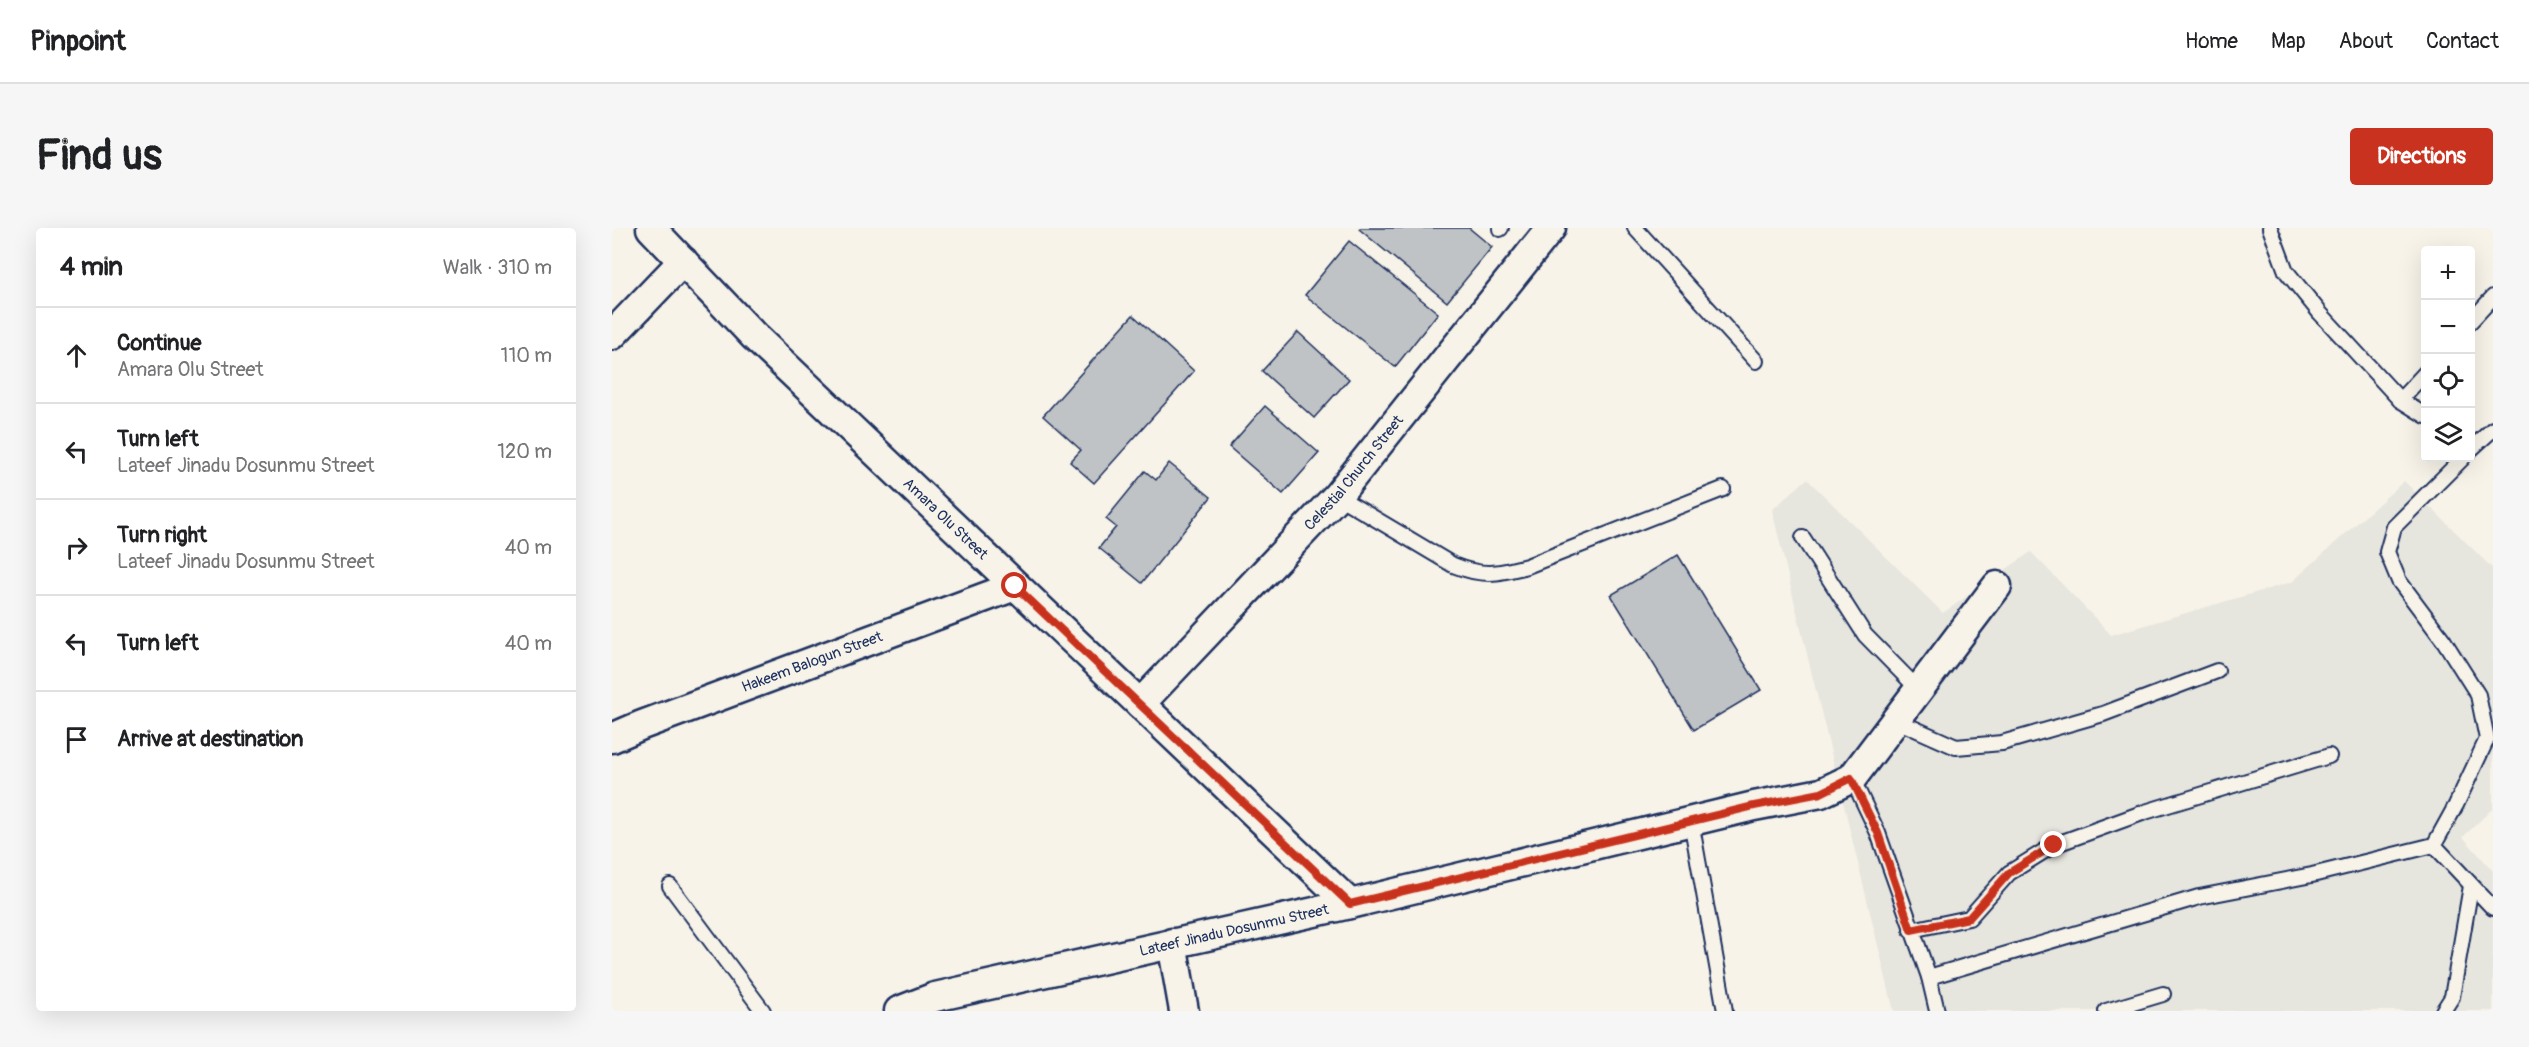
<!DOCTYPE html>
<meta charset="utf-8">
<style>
:root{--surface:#fff;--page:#f6f6f6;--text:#202124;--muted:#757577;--line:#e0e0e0;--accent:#c8321e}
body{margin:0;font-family:Pangolin,sans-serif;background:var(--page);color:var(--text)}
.controls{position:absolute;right:18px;top:18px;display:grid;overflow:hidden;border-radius:6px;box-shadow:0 6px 24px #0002}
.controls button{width:54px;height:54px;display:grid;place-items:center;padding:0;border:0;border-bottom:2px solid var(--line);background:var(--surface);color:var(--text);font:30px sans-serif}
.stop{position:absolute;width:18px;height:18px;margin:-14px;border:4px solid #c8321e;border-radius:50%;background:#fff}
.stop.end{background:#c8321e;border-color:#fff;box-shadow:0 2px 6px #0008}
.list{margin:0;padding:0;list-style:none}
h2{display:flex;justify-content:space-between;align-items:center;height:78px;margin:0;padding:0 24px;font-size:26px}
h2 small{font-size:20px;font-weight:400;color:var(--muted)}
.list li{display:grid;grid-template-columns:39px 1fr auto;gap:18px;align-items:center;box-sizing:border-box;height:96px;padding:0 24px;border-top:2px solid var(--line)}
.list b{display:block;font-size:22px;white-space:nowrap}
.list p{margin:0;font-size:20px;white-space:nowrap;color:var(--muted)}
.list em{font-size:20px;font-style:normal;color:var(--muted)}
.icon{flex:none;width:33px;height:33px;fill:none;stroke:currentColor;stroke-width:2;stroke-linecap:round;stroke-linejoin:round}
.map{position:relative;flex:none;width:1881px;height:783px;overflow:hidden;border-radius:6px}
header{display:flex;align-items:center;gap:36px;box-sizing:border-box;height:84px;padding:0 30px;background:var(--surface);border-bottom:2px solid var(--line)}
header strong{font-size:28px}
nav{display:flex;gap:33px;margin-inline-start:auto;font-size:21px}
.intro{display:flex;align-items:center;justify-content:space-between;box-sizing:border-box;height:144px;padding:0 36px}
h1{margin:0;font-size:42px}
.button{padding:15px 27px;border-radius:6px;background:var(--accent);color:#fff;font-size:21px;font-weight:700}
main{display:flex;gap:36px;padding:0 36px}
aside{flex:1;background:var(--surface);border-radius:6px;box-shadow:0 6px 24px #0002}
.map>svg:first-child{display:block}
.built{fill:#e6e5de}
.building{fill:#c0c3c5;stroke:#1b2f5e;stroke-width:1.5}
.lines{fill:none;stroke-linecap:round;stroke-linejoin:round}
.lane-casing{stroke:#1b2f5e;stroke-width:18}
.street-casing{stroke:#1b2f5e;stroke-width:33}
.lane{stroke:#f7f3e8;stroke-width:14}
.street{stroke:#f7f3e8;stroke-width:28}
.route{stroke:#c8321e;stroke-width:8}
.labels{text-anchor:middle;stroke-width:4.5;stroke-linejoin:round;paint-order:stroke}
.street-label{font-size:15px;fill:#1b2f5e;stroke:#f7f3e8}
</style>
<header>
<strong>Pinpoint</strong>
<nav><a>Home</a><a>Map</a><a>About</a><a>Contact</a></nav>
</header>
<div class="intro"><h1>Find us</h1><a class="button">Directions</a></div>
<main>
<aside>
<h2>4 min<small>Walk · 310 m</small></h2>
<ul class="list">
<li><svg class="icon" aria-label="ahead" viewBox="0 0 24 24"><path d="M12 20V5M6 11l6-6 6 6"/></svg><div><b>Continue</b><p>Amara Olu Street</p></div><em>110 m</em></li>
<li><svg class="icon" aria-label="left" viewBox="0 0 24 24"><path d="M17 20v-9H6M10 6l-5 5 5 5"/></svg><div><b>Turn left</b><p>Lateef Jinadu Dosunmu Street</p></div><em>120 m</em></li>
<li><svg class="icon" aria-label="right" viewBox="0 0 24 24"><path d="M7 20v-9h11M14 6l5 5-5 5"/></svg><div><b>Turn right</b><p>Lateef Jinadu Dosunmu Street</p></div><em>40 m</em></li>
<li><svg class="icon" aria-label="left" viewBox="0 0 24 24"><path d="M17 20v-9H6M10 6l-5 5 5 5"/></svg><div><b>Turn left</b></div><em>40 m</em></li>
<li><svg class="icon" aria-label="arrive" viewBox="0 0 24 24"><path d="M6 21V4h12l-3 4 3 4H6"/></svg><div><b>Arrive at destination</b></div></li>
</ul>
</aside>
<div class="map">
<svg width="1881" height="783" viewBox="0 0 1881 783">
<rect width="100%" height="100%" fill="#f7f3e8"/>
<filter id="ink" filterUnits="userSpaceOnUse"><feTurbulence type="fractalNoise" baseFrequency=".0167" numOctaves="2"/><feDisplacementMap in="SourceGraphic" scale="12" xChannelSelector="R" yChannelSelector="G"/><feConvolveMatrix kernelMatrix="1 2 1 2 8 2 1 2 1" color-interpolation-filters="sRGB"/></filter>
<g filter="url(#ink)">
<polygon class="built" points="1195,251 1331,385 1419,324 1499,407 1680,354 1792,253 1881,341 1881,580 1851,609 1881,643 1881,783 1282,783 1160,282"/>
<g class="building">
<polygon points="748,0 857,0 880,19 835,74 747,1"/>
<polygon points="737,13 826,85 783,139 693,67"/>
<polygon points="521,87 582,143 482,255 458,234 469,222 431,188"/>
<polygon points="686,104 737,151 702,190 650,143"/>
<polygon points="653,178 707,225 671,266 617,219"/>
<polygon points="557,235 599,269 530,355 487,320 504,299 494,291 533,243 544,252"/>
<polygon points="1066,327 1149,462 1082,502 999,367"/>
</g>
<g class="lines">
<defs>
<g id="lane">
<polyline points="1023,0 1144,133"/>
<polyline points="1658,0 1674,43 1708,85 1788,172 1814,188"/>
<polyline points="888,1 889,0"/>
<polyline points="1858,94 1881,69"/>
<polyline points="1788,172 1814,144"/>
<polyline points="1858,222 1881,201"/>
<path d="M725,268L841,337C871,349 885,346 915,338L1111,261"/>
<polyline points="1191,310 1253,407 1306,461"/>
<polyline points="1283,492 1344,519 1390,515 1491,486 1605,443"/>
<polyline points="1240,550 1266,605 1317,749 1325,783"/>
<polyline points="1079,593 1113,783"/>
<polyline points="1822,617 1881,680"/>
<polyline points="58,658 151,783"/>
<polyline points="1299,702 1357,690 1397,645 1442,617 1533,584 1717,528"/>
<polyline points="1317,749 1587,669 1700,647 1822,617 1844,577 1875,511 1866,467 1832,413 1787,353 1775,324 1782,299 1851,230"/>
<polyline points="1494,783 1551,766"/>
<polyline points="1831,783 1840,769 1859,658"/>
</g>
<g id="street">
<path id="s1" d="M39,0L143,109L738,676"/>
<polyline points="0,107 71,33"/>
<path id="s2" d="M528,476L725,268L939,0"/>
<path id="s3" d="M0,510L30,497L403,358"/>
<polyline points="560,715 572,783"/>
<path id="s4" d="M287,783L323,769L738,676L1142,578L1209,565L1240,550L1385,358"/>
</g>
</defs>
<use href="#lane" class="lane-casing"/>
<use href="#street" class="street-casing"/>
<use href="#lane" class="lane"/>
<use href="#street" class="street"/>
</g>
</g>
<g class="lines" filter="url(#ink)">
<polyline class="route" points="403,358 738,676 1142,578 1209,565 1239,550 1266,605 1299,702 1357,690 1397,645 1442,617"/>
</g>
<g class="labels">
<g class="street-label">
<text dy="5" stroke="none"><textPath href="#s2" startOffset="315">Celestial Church Street</textPath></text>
<text dy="5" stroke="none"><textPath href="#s1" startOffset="414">Amara Olu Street</textPath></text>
<text dy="5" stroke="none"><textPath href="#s3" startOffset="214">Hakeem Balogun Street</textPath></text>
<text dy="5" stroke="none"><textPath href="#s4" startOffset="345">Lateef Jinadu Dosunmu Street</textPath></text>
</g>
</g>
</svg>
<div class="controls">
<button>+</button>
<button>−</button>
<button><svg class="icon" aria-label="locate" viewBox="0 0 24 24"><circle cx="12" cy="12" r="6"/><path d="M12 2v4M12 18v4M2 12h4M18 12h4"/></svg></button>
<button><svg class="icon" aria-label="layers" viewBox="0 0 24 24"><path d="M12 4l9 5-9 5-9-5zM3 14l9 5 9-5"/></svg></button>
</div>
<div class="stop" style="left:403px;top:358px"></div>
<div class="stop end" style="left:1442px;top:617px"></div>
</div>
</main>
